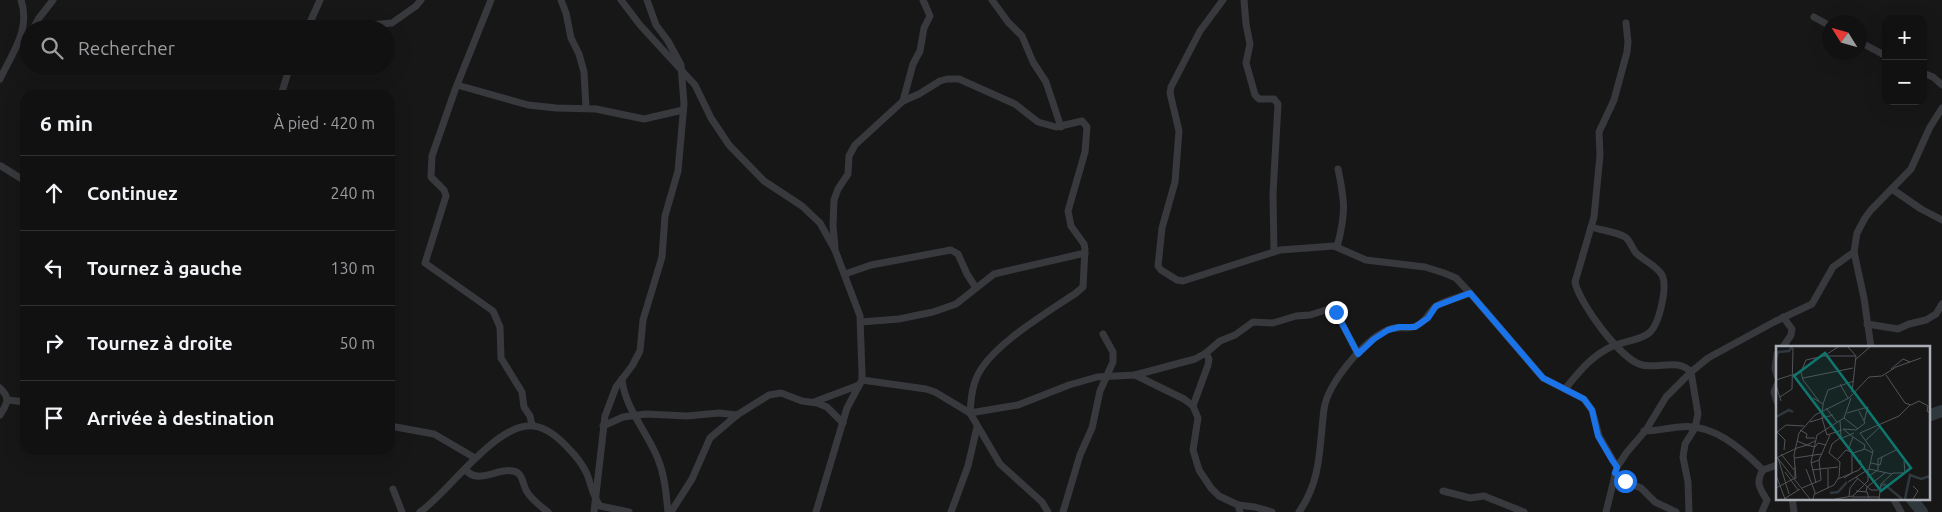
<!DOCTYPE html>
<html lang="fr">
<meta charset="utf-8">
<style>
:root{--surface:#111112;--page:#1a1a1b;--text:#f1f3f6;--muted:#9c9d9f;--line:#303132}
body{margin:0;font-family:Ubuntu,sans-serif;background:var(--page);color:var(--text)}
.controls{position:absolute;right:15px;top:15px;display:grid;overflow:hidden;border-radius:10px;box-shadow:0 5px 20px #0002}
.controls button{width:45px;height:45px;display:grid;place-items:center;padding:0;border:0;border-bottom:1px solid var(--line);background:var(--surface);color:var(--text);font:25px sans-serif}
.compass{position:absolute;left:1822px;top:15px;width:45px;height:45px;border-radius:50%;background:var(--surface);box-shadow:0 5px 20px #0002;rotate:307deg}
.stop{position:absolute;width:15px;height:15px;margin:-11px;border:4px solid #1a73e8;border-radius:50%;background:#fff}
.stop.end{background:#1a73e8;border-color:#fff;box-shadow:0 1px 5px #0008}
.list{margin:0;padding:0;list-style:none}
h2{display:flex;justify-content:space-between;align-items:center;height:65px;margin:0;padding:0 20px;font-size:21px}
h2 small{font-size:16px;font-weight:400;color:var(--muted)}
.list li{display:grid;grid-template-columns:32px 1fr auto;gap:15px;align-items:center;box-sizing:border-box;height:75px;padding:0 20px;border-top:1px solid var(--line)}
.list b{display:block;font-size:19px;white-space:nowrap}
.list em{font-size:16px;font-style:normal;color:var(--muted)}
.icon{flex:none;width:28px;height:28px;fill:none;stroke:currentColor;stroke-width:2;stroke-linecap:round;stroke-linejoin:round}
.map{position:relative;flex:none;width:1942px;height:512px;overflow:hidden}
.search{position:absolute;background:var(--surface);box-shadow:0 5px 20px #0002;left:20px;top:20px;width:375px;height:55px;display:flex;align-items:center;gap:12px;box-sizing:border-box;padding:0 18px;border-radius:28px;color:var(--muted);font-size:19px}
.panel{position:absolute;background:var(--surface);box-shadow:0 5px 20px #0002;left:20px;top:90px;width:375px;height:365px;border-radius:15px}
.map>svg:first-child{display:block}
.lines{fill:none;stroke-linecap:round;stroke-linejoin:round}
.river{stroke:#2f383d;stroke-width:12}
.street{stroke:#38393d;stroke-width:7}
.route{stroke:#1a73e8;stroke-width:6}
.inset-river{fill:none;stroke:#2f383d;stroke-width:2.5}
.inset-road{fill:none;stroke:#525458;stroke-width:1}
.view{fill:#0f766e;fill-opacity:0.15;stroke:#0f766e;stroke-width:2.5}
.inset-edge{fill:none;stroke:#aaafb7;stroke-width:2.5}
</style>
<div class="map">
<svg width="1942" height="512" viewBox="0 0 1942 512">
<rect width="100%" height="100%" fill="#171718"/>
<g class="lines">
<g class="river">
<polyline points="1928,416 1942,411"/>
<polyline points="1911,498 1922,512"/>
</g>
<g class="street">
<polyline points="491,0 455,90 432,156 431,177 444,190 446,196 425,263 493,311 500,327 501,358 522,392 524,407 530,416 532,425"/>
<polyline points="561,0 566,13 571,38 579,54 584,72 586,108"/>
<polyline points="621,0 640,25 695,85 711,118 729,145 764,181 802,206 820,223 835,250 860,316 862,374 862,380 847,408 816,512"/>
<polyline points="992,0 1008,22 1022,36 1033,62 1046,82 1061,127"/>
<polyline points="1223,0 1200,31 1171,87 1170,93 1179,131 1175,182 1162,228 1158,266 1161,270 1177,280 1183,281 1280,250 1334,246 1366,260 1425,267 1444,273 1456,278 1470,293 1543,378 1584,399 1592,410 1599,436 1617,467"/>
<polyline points="1244,0 1246,24 1250,44 1246,63 1255,95 1259,99 1274,99 1278,104 1273,194 1274,252"/>
<polyline points="1814,17 1830,26"/>
<path d="M1626,23L1628,42L1627,52L1614,100L1599,132L1600,155L1594,217L1575,282C1579,303 1621,360 1642,365C1659,369 1678,358 1691,372L1698,414L1695,428L1685,444L1683,457L1688,482L1689,512"/>
<polyline points="371,25 392,23 416,6 421,0"/>
<polyline points="33,29 39,18 53,0"/>
<polyline points="307,29 320,0"/>
<polyline points="1860,42 1886,56"/>
<polyline points="1923,73 1933,77 1942,85"/>
<path d="M0,79C12,53 31,30 21,0"/>
<polyline points="457,85 528,105 556,108 596,109 644,119 683,110"/>
<polyline points="281,95 290,66"/>
<path d="M903,101L919,94L940,81L947,79H959L1015,104L1038,122L1056,127L1082,121L1087,127L1085,152L1068,211L1071,226L1084,244L1085,249L1083,287L1076,293C1048,312 988,347 976,379C971,390 971,402 970,413L1018,405L1069,385L1097,377L1135,375L1184,399L1193,406L1198,418L1193,450L1199,470L1211,488L1219,496L1238,505L1240,512"/>
<polyline points="1,166 25,181"/>
<polyline points="1892,189 1921,209 1942,220"/>
<polyline points="835,247 833,226 834,200 838,189 848,174 849,156 855,145 903,101 913,64 920,51 924,28 930,16 923,0"/>
<path d="M1337,247C1346,213 1345,202 1338,169"/>
<polyline points="845,274 871,265 951,250 958,254 967,274 976,288"/>
<polyline points="861,322 899,319 933,312 956,304 994,274 1085,253"/>
<polyline points="1867,324 1898,329 1909,324 1926,320 1936,314 1942,304"/>
<polyline points="1783,347 1791,335 1792,329 1783,317"/>
<polyline points="1871,347 1864,298 1854,252 1857,233 1865,218 1871,210 1911,169 1930,127 1942,108"/>
<polyline points="1777,354 1775,368 1777,376"/>
<polyline points="1135,375 1195,359 1206,353 1220,341 1235,335 1253,322 1273,323 1296,316 1310,315 1329,309 1336,312 1358,354"/>
<path d="M622,379C625,409 647,431 658,459C665,476 666,494 668,512"/>
<polyline points="862,380 926,389 935,392 970,413 1000,464 1042,502 1048,512"/>
<polyline points="1777,385 1774,392 1777,402"/>
<path d="M0,388C11,398 7,404 0,415"/>
<path d="M1565,389C1579,372 1592,355 1613,346C1624,341 1639,341 1649,333C1659,325 1668,287 1662,275C1657,266 1643,260 1636,253C1632,248 1630,240 1625,237C1618,232 1600,230 1591,227"/>
<polyline points="8,400 25,402"/>
<polyline points="814,402 859,385"/>
<polyline points="1193,406 1208,365 1209,359 1206,353"/>
<polyline points="390,426 434,434 475,458"/>
<polyline points="603,426 623,417 646,414 687,416 719,413 737,415"/>
<path d="M1644,431C1656,431 1667,428 1679,427C1713,423 1741,448 1763,470"/>
<polyline points="288,450 300,450"/>
<path d="M465,469C478,486 498,467 513,471C523,473 522,482 526,490C530,498 540,506 548,512"/>
<polyline points="1615,473 1629,483 1641,488 1655,502 1676,512"/>
<polyline points="393,489 402,512"/>
<polyline points="1443,491 1470,498 1484,496 1524,512"/>
<polyline points="1792,498 1794,512"/>
<polyline points="1893,498 1901,512"/>
<polyline points="1238,505 1255,507 1272,512"/>
<path d="M420,512C449,492 497,421 534,426C548,428 560,439 569,449C576,456 583,465 587,474C591,484 593,497 600,506L629,512"/>
<polyline points="594,512 605,416 616,387 632,366 640,351 643,320 662,257 665,216 678,171 684,104 681,65 668,41 656,25 647,0"/>
<polyline points="671,512 692,479 710,438 737,415 769,395 781,393 802,401 817,403 827,407 843,423"/>
<polyline points="951,512 968,466 977,427"/>
<polyline points="1063,512 1080,455 1092,428 1100,391 1113,362 1113,352 1103,334"/>
<path d="M1299,512C1322,479 1319,447 1324,409C1328,383 1365,338 1390,329C1399,326 1409,330 1416,326C1426,322 1428,313 1435,307C1442,301 1461,297 1470,293"/>
<polyline points="1606,512 1617,467 1627,452 1646,430 1666,397 1691,372 1708,358 1774,322 1812,304 1833,267 1854,252"/>
<path d="M1762,512L1767,500C1760,489 1755,483 1763,470L1777,465"/>
</g>
</g>
<g class="lines">
<polyline class="route" points="1336,312 1358,354 1374,339 1388,330 1399,327 1415,327 1428,318 1436,306 1470,293 1543,378 1584,399 1592,410 1598,436 1612,460 1617,467 1615,473 1625,481"/>
</g>
<g transform="translate(1776 346)">
<rect width="154" height="154" fill="#171718"/>
<path class="inset-river" d="M0,14L2,6L13,5L16,1M0,71L13,64L17,66M105,140L108,138L126,153M54,147L62,146L71,136M129,153L134,129L145,133L154,130"/>
<path class="inset-road" d="M72,1L80,10L76,46M48,10H79M79,14L94,1M26,23L39,15L38,12M115,23L127,13L134,16M25,26L27,34L43,55M110,29L129,57L135,59L143,55L152,60L151,65L154,67M27,32L77,22M0,34L25,26L30,14L48,10L62,1M64,38L72,52M0,39L5,55M4,51L16,43L17,2M37,52L47,58L46,72L51,89L66,84M47,58L52,44L78,35M50,62L61,76M71,67L92,61L88,75M68,72L82,83M34,76L57,69M24,84L31,88L30,92H39M1,86L9,94L8,104M0,87L10,79L28,80M77,91L89,99L88,103M64,93L78,87M90,94L105,80M21,95L31,99L39,95M21,102L31,99L39,101L42,97L50,99M72,104L77,91L67,83L80,84L89,77L83,65M5,108L18,124M0,110L34,153M2,111L21,102M2,112L13,148M19,112L45,108M62,113L70,104L77,107L89,103L97,107M43,114L44,123L62,121M35,117L43,114L54,89M95,117L104,119L106,111M30,123L39,146L37,153M93,123L97,105L84,87L123,70L134,59M9,126L22,144M0,129L9,153M93,130L102,124V113L120,104M80,131L95,144H102M68,132L76,127V107M20,133L18,109L23,87L39,69L73,52L93,31L106,30L120,21L145,12M62,133L83,124L86,120L84,114M72,136L93,123L116,128M40,137L35,116L41,89L68,72L75,52M0,142L19,132V121M26,142L45,134L44,123L36,124M52,142V123M80,145L91,146L93,152M90,146L91,141L109,127M39,148L58,139L63,131L64,116L53,107L56,98L65,91L64,75M73,151L74,142L82,132M76,151H103M8,153L24,143M59,153L77,150L92,135V124M103,153L105,138L117,127H129L128,115M137,153L142,145L137,140"/>
<path class="view" d="M49,7L135,122L105,145L18,30Z"/>
<rect width="154" height="154" class="inset-edge"/>
</g>
</svg>
<div class="controls">
<button>+</button>
<button>−</button>
</div>
<svg class="compass" viewBox="-18 -18 36 36"><path d="M0-13l5 13h-10z" fill="#e53935"/><path d="M0 13l5-13h-10z" fill="#9c9d9f"/></svg>
<div class="stop" style="left:1625px;top:481px"></div>
<div class="stop end" style="left:1336px;top:312px"></div>
<div class="search"><svg class="icon" aria-label="search" viewBox="0 0 24 24"><circle cx="10" cy="10" r="6"/><path d="M15 15l6 6"/></svg>Rechercher</div>
<section class="panel">
<h2>6 min<small>À pied · 420 m</small></h2>
<ul class="list">
<li><svg class="icon" aria-label="ahead" viewBox="0 0 24 24"><path d="M12 20V5M6 11l6-6 6 6"/></svg><div><b>Continuez</b></div><em>240 m</em></li>
<li><svg class="icon" aria-label="left" viewBox="0 0 24 24"><path d="M17 20v-9H6M10 6l-5 5 5 5"/></svg><div><b>Tournez à gauche</b></div><em>130 m</em></li>
<li><svg class="icon" aria-label="right" viewBox="0 0 24 24"><path d="M7 20v-9h11M14 6l5 5-5 5"/></svg><div><b>Tournez à droite</b></div><em>50 m</em></li>
<li><svg class="icon" aria-label="arrive" viewBox="0 0 24 24"><path d="M6 21V4h12l-3 4 3 4H6"/></svg><div><b>Arrivée à destination</b></div></li>
</ul>
</section>
</div>
